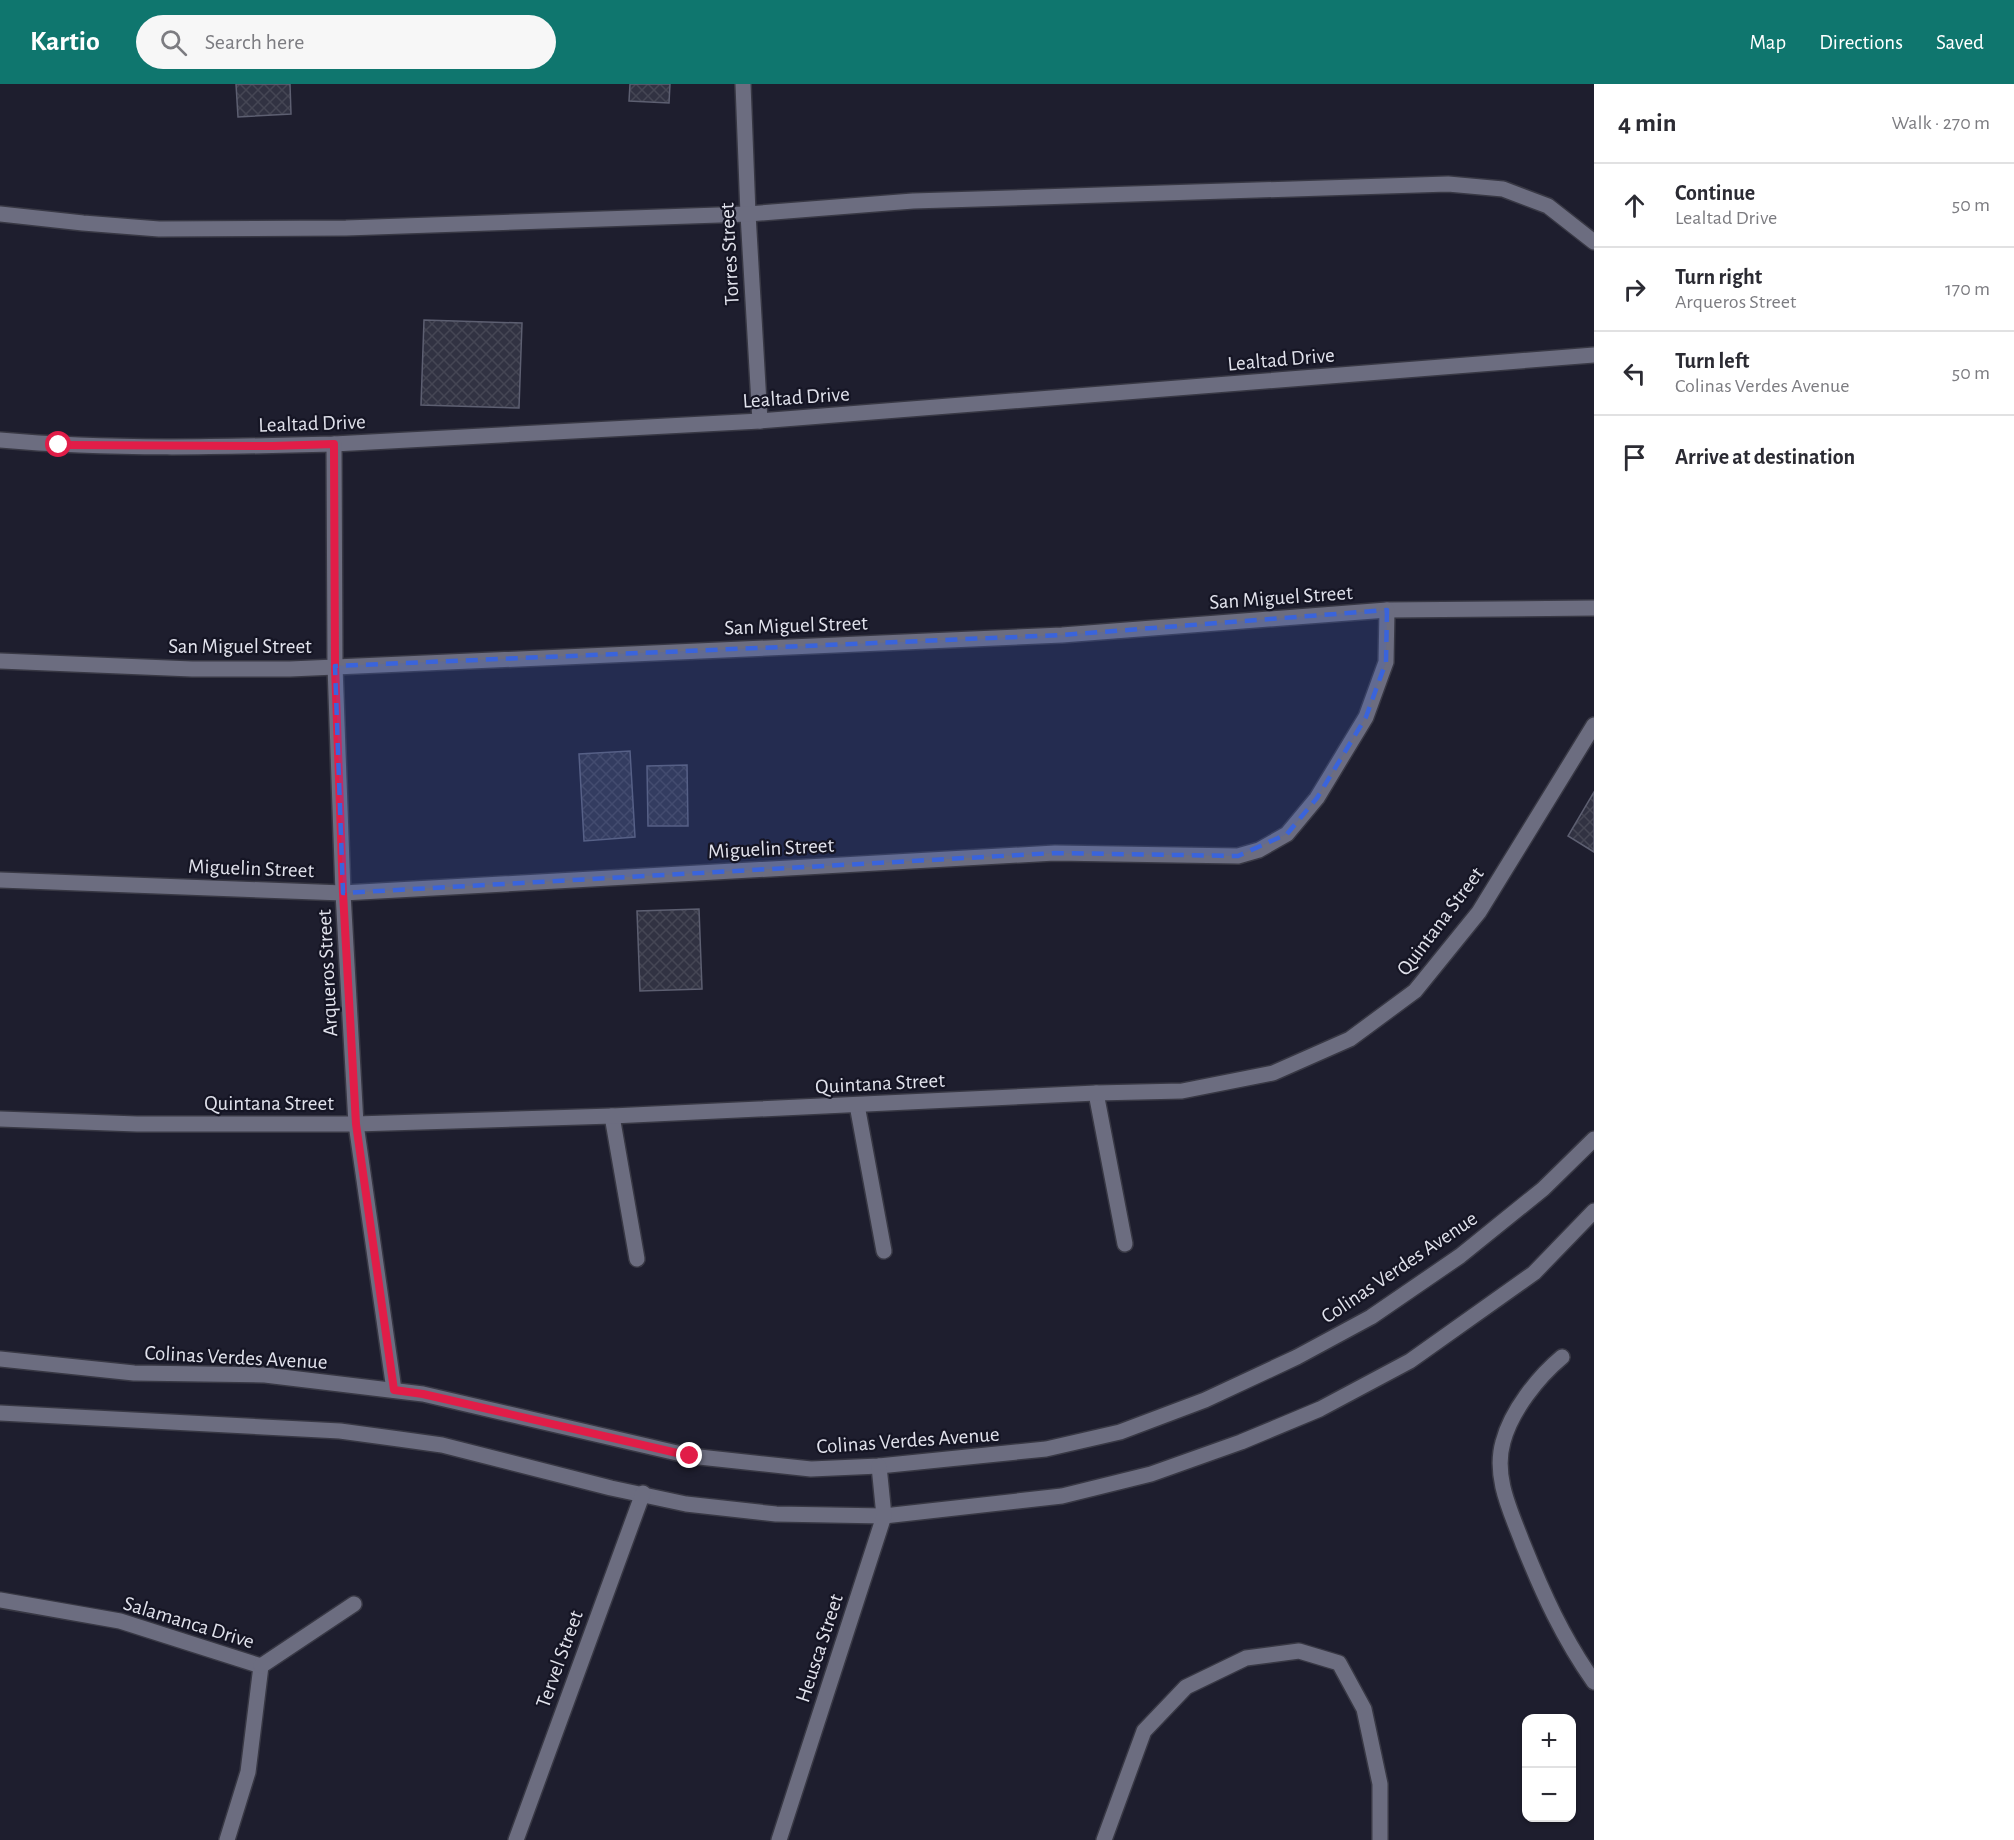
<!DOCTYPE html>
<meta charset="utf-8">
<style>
:root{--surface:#fff;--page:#f7f7f7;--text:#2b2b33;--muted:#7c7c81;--line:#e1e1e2;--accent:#0f766e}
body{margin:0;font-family:"Alegreya Sans",sans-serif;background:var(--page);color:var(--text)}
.controls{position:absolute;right:18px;bottom:18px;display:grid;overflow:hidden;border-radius:12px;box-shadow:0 2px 4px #0004}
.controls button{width:54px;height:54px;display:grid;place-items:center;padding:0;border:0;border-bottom:2px solid var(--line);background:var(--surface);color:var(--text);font:30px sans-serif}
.stop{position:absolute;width:18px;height:18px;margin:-14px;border:4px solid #e11d48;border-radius:50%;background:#fff}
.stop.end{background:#e11d48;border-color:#fff;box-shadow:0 2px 6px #0008}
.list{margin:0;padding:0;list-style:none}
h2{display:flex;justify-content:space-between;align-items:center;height:78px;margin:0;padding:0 24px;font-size:26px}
h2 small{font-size:20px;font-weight:400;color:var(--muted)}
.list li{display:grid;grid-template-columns:39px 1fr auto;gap:18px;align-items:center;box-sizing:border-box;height:84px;padding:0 24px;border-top:2px solid var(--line)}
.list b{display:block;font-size:22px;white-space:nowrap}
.list p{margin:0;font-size:20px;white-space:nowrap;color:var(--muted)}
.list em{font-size:20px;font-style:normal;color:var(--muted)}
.icon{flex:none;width:33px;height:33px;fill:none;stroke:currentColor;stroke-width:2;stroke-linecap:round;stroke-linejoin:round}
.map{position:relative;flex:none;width:1594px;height:1756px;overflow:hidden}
header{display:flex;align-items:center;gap:36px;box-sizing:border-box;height:84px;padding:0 30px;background:var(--accent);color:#fff}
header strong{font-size:28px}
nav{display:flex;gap:33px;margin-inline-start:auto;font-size:21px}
.search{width:420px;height:54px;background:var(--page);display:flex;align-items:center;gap:15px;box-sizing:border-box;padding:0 21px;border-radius:33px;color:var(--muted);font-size:22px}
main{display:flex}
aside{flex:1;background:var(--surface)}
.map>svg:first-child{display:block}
.building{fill:url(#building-cross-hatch);stroke:#5d5f71;stroke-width:1.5}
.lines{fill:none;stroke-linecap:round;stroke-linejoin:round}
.service-casing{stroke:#383844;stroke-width:18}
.minor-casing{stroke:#383844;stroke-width:18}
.service{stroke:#6c6d80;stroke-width:15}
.minor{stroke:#6c6d80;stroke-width:15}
.route{stroke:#e11d48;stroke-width:8}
.marked{fill:#3a64db;fill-opacity:0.2;stroke:#3a64db;stroke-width:4.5;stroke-dasharray:12 8;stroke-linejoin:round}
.labels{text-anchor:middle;stroke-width:4.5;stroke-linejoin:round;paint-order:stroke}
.street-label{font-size:21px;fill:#e1e2ec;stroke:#151524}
</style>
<header>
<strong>Kartio</strong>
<div class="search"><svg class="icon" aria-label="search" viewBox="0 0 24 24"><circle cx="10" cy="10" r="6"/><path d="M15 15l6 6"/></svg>Search here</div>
<nav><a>Map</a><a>Directions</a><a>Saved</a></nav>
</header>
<main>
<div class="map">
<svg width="1594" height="1756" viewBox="0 0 1594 1756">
<defs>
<pattern id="building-cross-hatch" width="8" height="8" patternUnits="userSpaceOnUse" patternTransform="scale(1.5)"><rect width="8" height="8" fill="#313242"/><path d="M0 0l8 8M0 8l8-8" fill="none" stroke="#454654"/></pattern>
</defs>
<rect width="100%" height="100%" fill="#1e1e2e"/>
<g class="building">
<polygon points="236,0 290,0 291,30 238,33"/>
<polygon points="630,0 670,0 669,19 629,17"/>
<polygon points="424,236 522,239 519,324 421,321"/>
<polygon points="630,667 635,753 584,757 579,670"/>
<polygon points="687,681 688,742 648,742 647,682"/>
<polygon points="1594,708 1594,768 1568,752"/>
<polygon points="699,825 702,905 640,907 637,827"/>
</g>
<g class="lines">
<defs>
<path id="service" d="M1562,1273C1538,1293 1511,1327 1503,1358C1493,1393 1511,1428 1523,1460C1543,1510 1563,1554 1594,1598"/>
<g id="minor">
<polyline points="743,0 748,130 760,337"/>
<polyline points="0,130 83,139 159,145 346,144 748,130 913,117 1448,100 1503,105 1548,122 1594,158"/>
<path d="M0,356C111,366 223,363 334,360L760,337L1594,271"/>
<polyline points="334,360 335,582 343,809 356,1040 394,1306"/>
<polyline points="0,577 192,585 290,585 1062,551 1387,526 1594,524"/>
<polyline points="0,796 343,809 1055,769 1238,772 1259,766 1287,750 1317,714 1366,633 1386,578 1387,526"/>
<polyline points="1096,1009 1125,1160"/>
<polyline points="857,1021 884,1167"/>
<polyline points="612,1032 637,1175"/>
<polyline points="0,1035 137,1040 356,1040 612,1032 1096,1009 1182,1007 1273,989 1350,955 1415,907 1479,828 1594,641"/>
<polyline points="0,1275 134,1289 265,1291 423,1310 690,1372 811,1385 879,1382 1046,1365 1120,1348 1205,1316 1297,1273 1371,1233 1460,1172 1543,1105 1594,1055"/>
<polyline points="0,1329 340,1347 399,1355 442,1361 611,1404 686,1420 776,1430 884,1432 1062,1412 1151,1390 1241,1358 1320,1325 1410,1277 1534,1189 1594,1127"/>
<polyline points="0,1516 120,1537 261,1582 248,1688 227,1756"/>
<polyline points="261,1582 354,1520"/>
<polyline points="516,1756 643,1409"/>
<polyline points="779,1756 884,1432 879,1382"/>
<polyline points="1104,1756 1144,1647 1186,1603 1246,1574 1299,1567 1339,1579 1364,1625 1380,1700 1380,1756"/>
</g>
</defs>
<use href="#service" class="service-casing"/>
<use href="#minor" class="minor-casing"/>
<use href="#service" class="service"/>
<use href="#minor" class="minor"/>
</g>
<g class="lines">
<polyline class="route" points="59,361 273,362 334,360 335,582 343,809 356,1040 394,1306 423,1310 690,1372"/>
</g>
<path class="marked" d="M1387,526L1386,578L1366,633L1317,714L1287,750L1238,772L1055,769L343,809L335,582L1062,551Z"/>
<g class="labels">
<g class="street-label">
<text transform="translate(729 170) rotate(-93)" y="7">Torres Street</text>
<text transform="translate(1281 275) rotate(-5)" y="7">Lealtad Drive</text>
<text transform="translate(796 313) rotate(-4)" y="7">Lealtad Drive</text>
<text transform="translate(312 339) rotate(-2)" y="7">Lealtad Drive</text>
<text transform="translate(1281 513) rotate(-4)" y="7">San Miguel Street</text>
<text transform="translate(796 541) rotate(-2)" y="7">San Miguel Street</text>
<text x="240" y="569">San Miguel Street</text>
<text transform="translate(771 764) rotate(-3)" y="7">Miguelin Street</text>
<text transform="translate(251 784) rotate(2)" y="7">Miguelin Street</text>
<text transform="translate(1440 837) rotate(-53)" y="7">Quintana Street</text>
<text transform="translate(327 889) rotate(-93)" y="7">Arqueros Street</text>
<text transform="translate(880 999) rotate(-3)" y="7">Quintana Street</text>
<text x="269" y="1026">Quintana Street</text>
<text transform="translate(1399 1183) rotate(-34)" y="7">Colinas Verdes Avenue</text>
<text transform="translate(236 1273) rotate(3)" y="7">Colinas Verdes Avenue</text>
<text transform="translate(908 1356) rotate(-4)" y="7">Colinas Verdes Avenue</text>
<text transform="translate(189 1538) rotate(17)" y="7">Salamanca Drive</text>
<text transform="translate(819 1564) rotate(-72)" y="7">Heusca Street</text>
<text transform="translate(559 1575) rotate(-70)" y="7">Tervel Street</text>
</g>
</g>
</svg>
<div class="controls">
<button>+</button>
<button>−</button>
</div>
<div class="stop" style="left:59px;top:361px"></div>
<div class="stop end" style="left:690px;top:1372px"></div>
</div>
<aside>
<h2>4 min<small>Walk · 270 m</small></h2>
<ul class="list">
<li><svg class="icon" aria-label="ahead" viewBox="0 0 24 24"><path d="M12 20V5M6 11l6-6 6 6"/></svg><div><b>Continue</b><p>Lealtad Drive</p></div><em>50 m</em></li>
<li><svg class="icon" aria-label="right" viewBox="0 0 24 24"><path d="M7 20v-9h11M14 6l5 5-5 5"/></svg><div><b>Turn right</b><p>Arqueros Street</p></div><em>170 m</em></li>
<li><svg class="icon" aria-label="left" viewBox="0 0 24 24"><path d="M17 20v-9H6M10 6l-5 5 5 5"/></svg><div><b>Turn left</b><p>Colinas Verdes Avenue</p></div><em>50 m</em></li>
<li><svg class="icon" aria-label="arrive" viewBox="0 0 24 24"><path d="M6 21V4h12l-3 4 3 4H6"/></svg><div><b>Arrive at destination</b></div></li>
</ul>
</aside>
</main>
